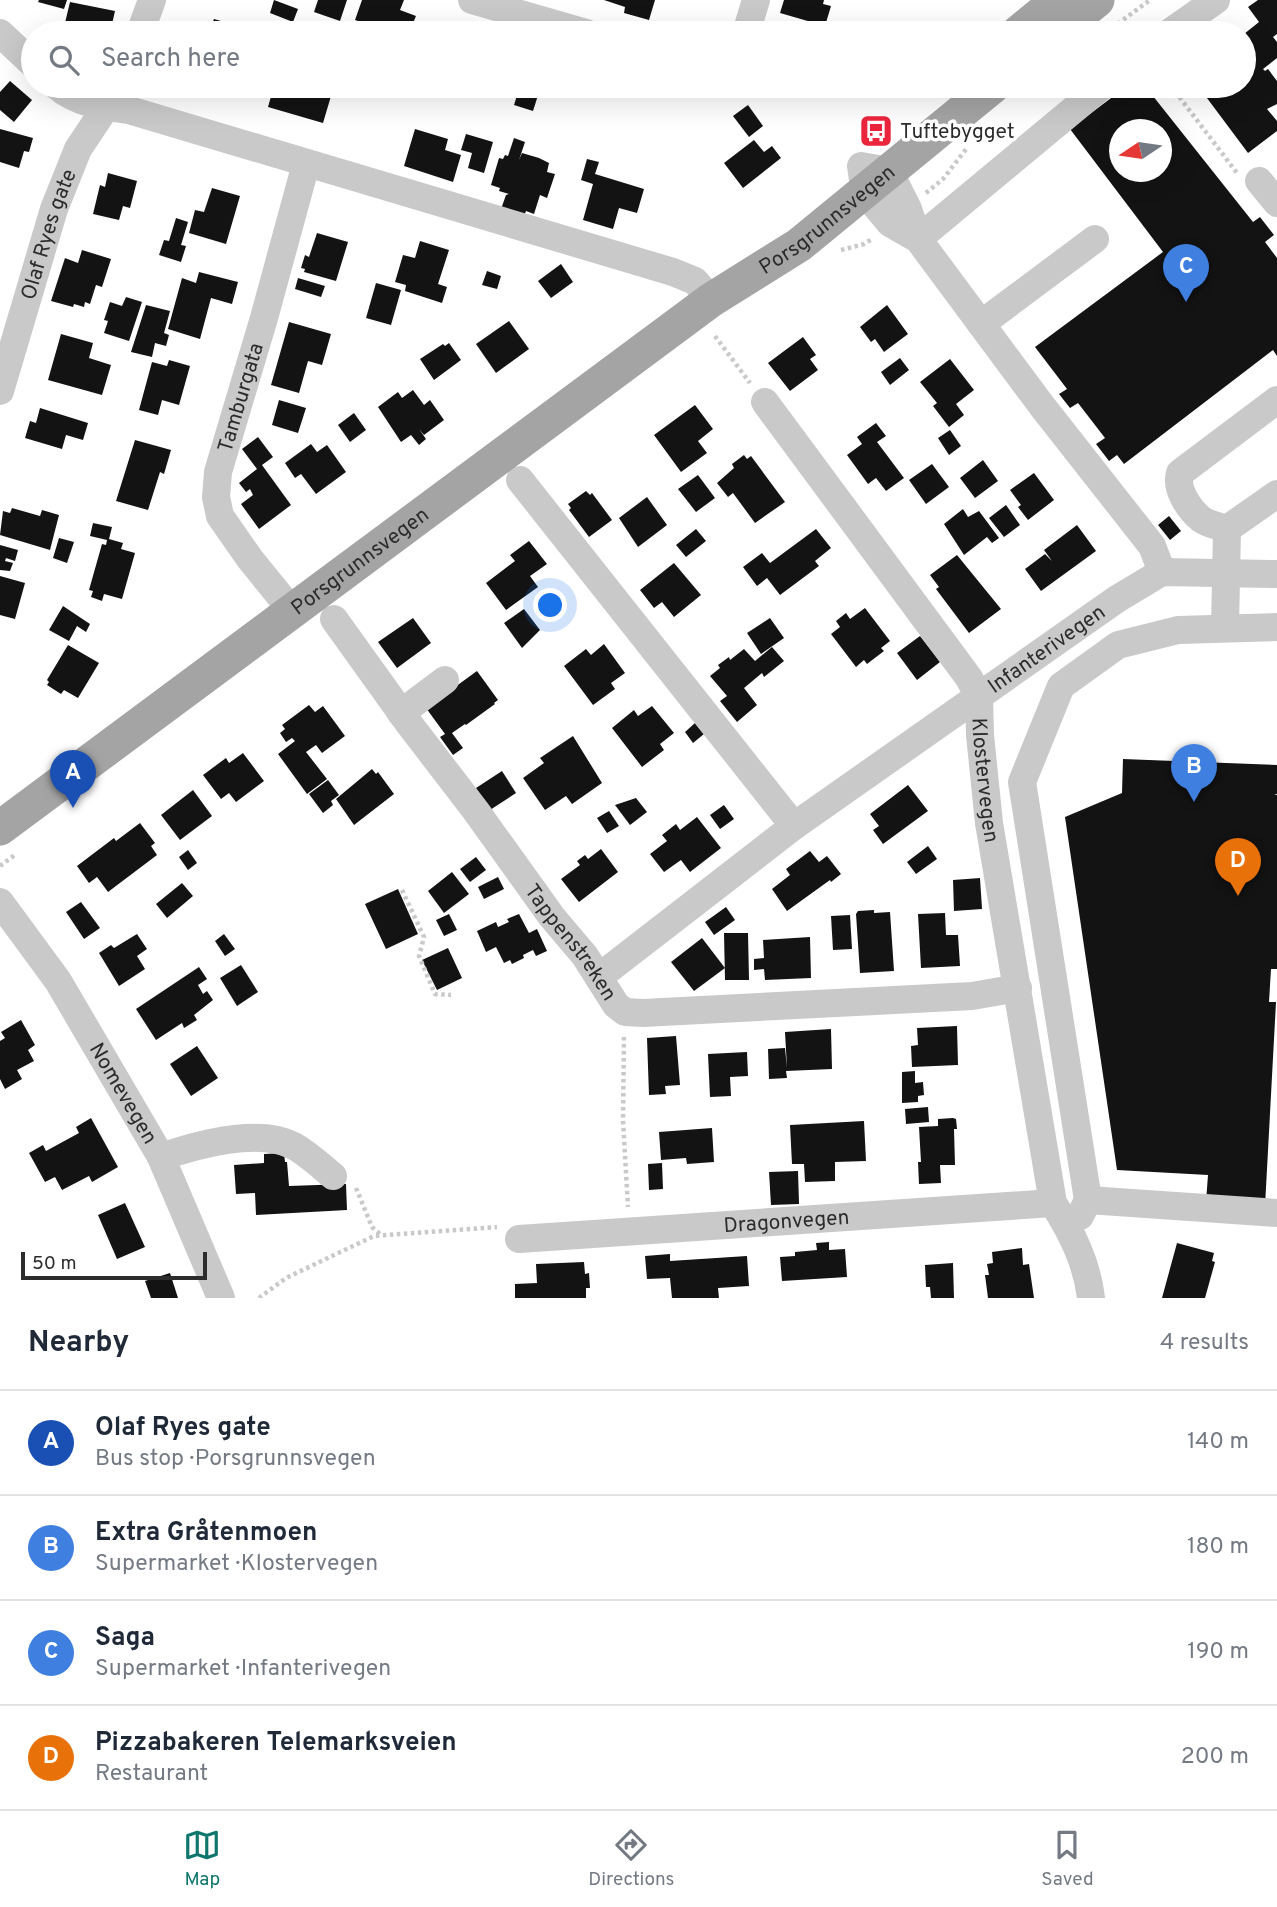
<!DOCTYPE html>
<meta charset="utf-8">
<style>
:root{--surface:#fff;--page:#f6f6f7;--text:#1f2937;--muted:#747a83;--line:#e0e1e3;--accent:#0f766e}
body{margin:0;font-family:Overpass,sans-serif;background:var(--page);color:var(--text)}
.compass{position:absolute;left:1109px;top:119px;width:63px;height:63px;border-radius:50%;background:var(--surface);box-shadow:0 7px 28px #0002;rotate:257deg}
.scale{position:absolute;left:21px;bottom:18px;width:186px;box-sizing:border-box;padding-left:7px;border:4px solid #2c2c2c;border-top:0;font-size:19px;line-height:24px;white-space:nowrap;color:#2c2c2c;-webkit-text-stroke:5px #fff;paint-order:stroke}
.you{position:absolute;left:551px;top:606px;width:24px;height:24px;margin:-18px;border:5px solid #fff;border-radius:50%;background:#1a73e8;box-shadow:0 0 0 10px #1a73e833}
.badge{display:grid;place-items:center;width:46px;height:46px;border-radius:50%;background:var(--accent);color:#fff;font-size:23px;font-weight:700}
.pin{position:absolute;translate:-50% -58px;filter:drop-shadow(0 2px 4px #0008)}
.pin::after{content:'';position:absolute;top:37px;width:24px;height:21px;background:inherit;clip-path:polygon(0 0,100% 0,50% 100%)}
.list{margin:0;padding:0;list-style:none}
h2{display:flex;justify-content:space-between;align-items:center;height:91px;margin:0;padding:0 28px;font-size:30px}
h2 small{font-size:23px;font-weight:400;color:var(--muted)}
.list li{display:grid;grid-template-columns:46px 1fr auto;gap:21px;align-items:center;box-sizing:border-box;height:105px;padding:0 28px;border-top:2px solid var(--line)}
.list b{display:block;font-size:26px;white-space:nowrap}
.list p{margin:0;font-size:23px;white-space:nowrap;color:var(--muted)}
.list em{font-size:23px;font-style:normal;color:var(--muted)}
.icon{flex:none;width:38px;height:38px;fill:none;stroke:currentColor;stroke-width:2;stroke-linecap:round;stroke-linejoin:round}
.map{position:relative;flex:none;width:1277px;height:1298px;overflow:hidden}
.search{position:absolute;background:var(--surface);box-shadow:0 7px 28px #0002;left:21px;right:21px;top:21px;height:77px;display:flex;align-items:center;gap:18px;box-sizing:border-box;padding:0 24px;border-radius:38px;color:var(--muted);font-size:26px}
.sheet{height:511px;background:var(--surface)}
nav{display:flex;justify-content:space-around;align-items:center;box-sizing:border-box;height:98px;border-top:2px solid var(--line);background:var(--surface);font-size:19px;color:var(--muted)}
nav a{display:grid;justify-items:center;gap:4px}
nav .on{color:var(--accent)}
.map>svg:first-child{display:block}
.building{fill:#131313;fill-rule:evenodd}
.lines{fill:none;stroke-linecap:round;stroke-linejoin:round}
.path{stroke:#c9c9c9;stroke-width:4.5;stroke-dasharray:3.5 3.5;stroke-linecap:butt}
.minor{stroke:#c9c9c9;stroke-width:28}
.major{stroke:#a4a4a4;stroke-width:35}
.labels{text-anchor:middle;stroke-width:7;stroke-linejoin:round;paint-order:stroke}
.poi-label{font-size:21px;fill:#2c2c2c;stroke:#fff;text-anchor:start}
.street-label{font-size:21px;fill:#2c2c2c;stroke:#fff}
</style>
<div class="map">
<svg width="1277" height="1298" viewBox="0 0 1277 1298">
<rect width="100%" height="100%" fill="#fff"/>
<g class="building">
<polygon points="39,0 67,0 64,9 38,2"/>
<polygon points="274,0 298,9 293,22 270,13"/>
<polygon points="318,0 347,0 340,21 314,12"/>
<polygon points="362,0 404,0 400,10 416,16 409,33 393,33 355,20"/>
<polygon points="604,0 655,0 649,20 624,13 625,7"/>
<polygon points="784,0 824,0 823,4 831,6 825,26 780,13"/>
<polygon points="1258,0 1277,0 1277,34 1273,37 1277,42 1277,58 1263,69 1265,71 1268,69 1277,81 1277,104 1267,109 1277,121 1277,131 1248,153 1198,86 1244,86 1244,34 1259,22 1248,7"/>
<polygon points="70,2 115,11 110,33 75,33 76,29 64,27"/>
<polygon points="214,19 242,27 241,33 208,33"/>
<polygon points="471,27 486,32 487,27 506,33 469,33"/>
<polygon points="10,81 32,100 14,122 0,110 0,92"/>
<polygon points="204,86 228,86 226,93"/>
<polygon points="274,86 334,86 323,123 268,107"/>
<polygon points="520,86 540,89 533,111 514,105"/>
<polygon points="635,86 661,86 658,94"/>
<path d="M1127,86H1145L1253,222L1260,217L1274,235L1265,242L1277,258V356L1273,350L1124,464L1117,455L1109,461L1096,444L1105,438L1078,403L1070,408L1059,394L1067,389L1035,347L1163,252L1070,129ZM1120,130H1162V172H1120Z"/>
<polygon points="748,105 763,126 749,137 733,116"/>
<polygon points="0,129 33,138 29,152 24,151 19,168 0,162"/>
<polygon points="415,129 448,139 445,150 461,155 453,182 404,166"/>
<polygon points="466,134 493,142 484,173 468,168 472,153 461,150"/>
<polygon points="514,138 525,142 519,160 522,153 539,158 549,163 547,172 555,174 547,198 540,195 534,214 526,211 524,216 501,209 506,195 509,194 499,191 500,188 491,185 499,158 503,159 505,155 508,156"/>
<polygon points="754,140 764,152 772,146 781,158 743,188 724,163"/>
<polygon points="587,159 599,162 595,174 644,189 637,213 619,208 613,229 583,220 593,184 581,180"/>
<polygon points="108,173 137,181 130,208 123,206 119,220 93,214 100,185 105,187"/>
<polygon points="212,188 240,196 226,244 189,233 195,210 204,212"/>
<polygon points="176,218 188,222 181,245 186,246 181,262 159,255 164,240 169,241"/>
<polygon points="317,233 348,242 336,281 304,272 305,269 301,268 305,255 309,257"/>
<polygon points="420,241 449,250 438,284 447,287 442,303 405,291 406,285 395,282 403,255 415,258"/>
<polygon points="82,250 111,259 102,287 96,285 90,304 85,302 84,307 74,304 73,307 51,301 65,258 78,263"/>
<polygon points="561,264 573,282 551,298 538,281"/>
<polygon points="487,271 501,276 497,289 482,285"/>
<polygon points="199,272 238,282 232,304 211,298 200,339 168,329 182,278 196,283"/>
<polygon points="298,278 325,286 321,297 295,289"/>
<polygon points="376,283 401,290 391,325 366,318"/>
<polygon points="126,297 142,302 129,341 104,333 108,321 104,320 110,302 122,306"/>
<polygon points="146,305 170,311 164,333 169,335 166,346 155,343 152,357 131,352"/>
<polygon points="887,305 908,334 884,352 875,339 871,342 860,327"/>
<polygon points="509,321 529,349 496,373 476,344"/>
<polygon points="289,322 331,334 322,365 308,361 299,393 271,385"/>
<polygon points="61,334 93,343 89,358 111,365 102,395 48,380"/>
<polygon points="803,337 816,355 810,359 818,370 790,391 768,363"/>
<polygon points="449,343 461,360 434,380 420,359 443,344 445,346"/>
<polygon points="900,358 909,370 890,385 881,372"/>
<polygon points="950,359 974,390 956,404 964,415 949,427 933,406 937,403 920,382"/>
<polygon points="169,360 190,366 179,405 162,400 158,415 139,410 152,362 167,366"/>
<polygon points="413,390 424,405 430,400 444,420 424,435 419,429 426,439 419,445 411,435 401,442 378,407 398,392 402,398"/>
<polygon points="279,400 306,408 298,433 272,425"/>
<polygon points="695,405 713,429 698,441 707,453 681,472 654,435"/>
<polygon points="40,408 88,423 83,440 66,435 62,449 25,438 30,421 36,423"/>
<polygon points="354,413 366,430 350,442 338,425"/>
<polygon points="876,423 886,436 877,442 904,478 886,491 876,478 868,484 847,455 862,444 857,437"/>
<polygon points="950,430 961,446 949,455 938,438"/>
<polygon points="258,437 273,457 262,465 291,505 259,529 241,504 253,495 250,489 246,492 239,483 257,469 242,449"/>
<polygon points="135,440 171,450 164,474 160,472 148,510 116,501"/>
<polygon points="311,444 317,452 327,445 346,472 316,494 301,474 295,478 285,463"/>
<polygon points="744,455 747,459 751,456 785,502 755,523 733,493 728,497 717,483 734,468 732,464"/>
<polygon points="983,460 998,481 975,498 960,478"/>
<polygon points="932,464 949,487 926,504 909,480"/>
<polygon points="1034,473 1054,500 1028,520 1018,507 1021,505 1010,490"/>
<polygon points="698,475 715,498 696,512 678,489"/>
<polygon points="586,491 590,495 592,493 612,520 589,537 569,510 571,508 568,504"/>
<polygon points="647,497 667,525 638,547 619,518"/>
<polygon points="1006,505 1020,525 1004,537 989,518"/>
<polygon points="12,508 40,516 42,510 59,515 50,550 0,535 3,511 10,513"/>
<polygon points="963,509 968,517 979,511 999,538 992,543 987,537 964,555 944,524"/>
<polygon points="1169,516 1181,531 1170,540 1158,525"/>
<polygon points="93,523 112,527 109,539 123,543 121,549 135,553 122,599 104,594 102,601 91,597 93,591 89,590 102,544 106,545 107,540 90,536"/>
<polygon points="1077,525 1096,551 1041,591 1025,569 1045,554 1052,561 1044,550"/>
<polygon points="696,529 706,541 686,557 676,545"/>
<polygon points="816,529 831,548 815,561 819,566 780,595 767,578 757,586 743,567 762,553 770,563"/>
<polygon points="59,538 74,542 67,563 53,558"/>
<polygon points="529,541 547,564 530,576 538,587 506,610 486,583 515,561 510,555"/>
<polygon points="0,545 18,550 15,561 6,558 5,561 13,563 10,571 0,570"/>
<polygon points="957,555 1001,609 969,633 936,589 939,587 930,575"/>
<polygon points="674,563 701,595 674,617 662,602 654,608 640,590"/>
<polygon points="0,576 25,583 15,619 0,615"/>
<polygon points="63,606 90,624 86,632 77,626 69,641 49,630"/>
<polygon points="865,608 890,641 881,648 884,651 867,664 864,660 856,667 831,634 840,627 836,621 846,613 850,619"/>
<polygon points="524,609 540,630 522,648 504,623"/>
<polygon points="413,618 431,643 397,668 378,642"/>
<polygon points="770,618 784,638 761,654 747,633"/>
<polygon points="920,636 940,662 917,680 897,653"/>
<polygon points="604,644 625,673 611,683 615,689 593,705 564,666 586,649 591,655"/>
<polygon points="68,645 99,663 78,698 64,690 61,694 47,685 49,682 47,680"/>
<polygon points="772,647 784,661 764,677 762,673 744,688 757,705 737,722 720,701 727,696 710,676 720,668 718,665 729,657 730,660 744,649 755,661"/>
<polygon points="477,671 498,700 494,703 495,704 466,725 465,724 452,733 463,748 453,755 440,737 445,734 426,708"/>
<polygon points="309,705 315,712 323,706 345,736 322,753 316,745 306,752 327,779 307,794 278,754 295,741 292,738 286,742 280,733 285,729 282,725"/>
<polygon points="652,706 674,733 660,744 664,750 642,767 612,728 634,710 638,716"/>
<polygon points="695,723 704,734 693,743 685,732"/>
<polygon points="573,736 602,783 572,804 566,796 545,810 523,778 544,763 540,758"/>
<polygon points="243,753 264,781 236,802 229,793 221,799 203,775 226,758 229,763"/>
<polygon points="1123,759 1277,765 1277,794 1274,795 1277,795 1277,969 1271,969 1269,1002 1276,1002 1265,1206 1206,1202 1208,1175 1117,1170 1065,817 1122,793"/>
<polygon points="372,769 376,774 378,772 394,794 354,825 336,799"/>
<polygon points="502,771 516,793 490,810 476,788"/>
<polygon points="328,780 339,795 331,801 333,805 323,813 309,794"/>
<polygon points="908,785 928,811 883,844 873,830 879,826 870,814"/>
<polygon points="193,790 212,816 180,840 161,815"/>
<polygon points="636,798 647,812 630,825 615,805"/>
<polygon points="724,805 734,819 720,829 710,815"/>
<polygon points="609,811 619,826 607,833 597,818"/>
<polygon points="697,817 721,848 690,872 681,860 664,872 650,854 667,841 662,835 676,824 680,830"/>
<polygon points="140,823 155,843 151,846 157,855 108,892 97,877 89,883 77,866 114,838 116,841"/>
<polygon points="928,846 937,859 916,874 907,862"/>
<polygon points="601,849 618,872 579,902 561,879 580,865 577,861 585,855 588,859"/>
<polygon points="188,850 197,863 188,870 179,857"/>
<polygon points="810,851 819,862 827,856 841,874 831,882 830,880 787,911 772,889 790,875 786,869"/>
<polygon points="476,857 486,870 470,882 460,869"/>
<polygon points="452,872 469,894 444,913 428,891"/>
<polygon points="498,877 504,889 484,899 478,887"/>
<polygon points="980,878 982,909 954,911 953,880"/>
<polygon points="182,883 193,896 167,918 156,904"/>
<polygon points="398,889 418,934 386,949 365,904"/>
<polygon points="81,902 100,928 84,939 66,912"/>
<polygon points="726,907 735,920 714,935 705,922"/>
<polygon points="874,910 874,913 890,912 894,971 860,973 856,914 858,911"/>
<polygon points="945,913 946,935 958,935 960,966 921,968 918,914"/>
<polygon points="449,914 457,930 444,936 436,920"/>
<polygon points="519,914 529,933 537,929 547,951 536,956 533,950 523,955 524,958 512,964 510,960 504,963 496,947 486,952 477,931 496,922 498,927 509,922 507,919"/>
<polygon points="850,915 852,949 833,950 831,916"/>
<polygon points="724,933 748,933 749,980 725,980"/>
<polygon points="137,934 147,949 137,956 145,969 119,986 99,953 111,945 114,948"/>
<polygon points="224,934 235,949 225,956 215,941"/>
<polygon points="810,937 811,978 765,980 764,969 754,970 754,959 764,958 763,940"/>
<polygon points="702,938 725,968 694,991 671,962"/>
<polygon points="448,948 462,978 437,990 422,960"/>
<polygon points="241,965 258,992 237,1006 220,978"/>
<polygon points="199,967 207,979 198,985 203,994 207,991 213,1000 194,1015 197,1020 184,1028 182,1023 156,1040 136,1009"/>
<polygon points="21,1020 35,1045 28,1050 34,1061 17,1070 22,1079 5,1089 0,1079 0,1041 5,1038 1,1032"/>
<polygon points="957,1026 958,1065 912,1067 911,1046 918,1045 917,1028"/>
<polygon points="831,1029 832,1069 786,1071 787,1078 769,1079 768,1049 785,1048 787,1068 785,1032"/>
<polygon points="676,1036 680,1085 665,1086 666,1094 649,1095 647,1038"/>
<polygon points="197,1046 218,1078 191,1096 170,1064"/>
<polygon points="747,1052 748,1076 730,1077 731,1096 710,1097 708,1054"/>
<polygon points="915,1071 915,1083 923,1082 924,1095 918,1096 918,1102 902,1103 902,1072"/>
<polygon points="928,1107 929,1122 906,1124 905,1109"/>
<polygon points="91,1118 118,1167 92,1182 89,1176 62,1190 55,1177 45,1182 29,1153 43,1145 46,1151 79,1133 76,1127"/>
<polygon points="953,1118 956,1119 957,1129 954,1129 955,1165 940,1165 941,1183 919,1184 918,1162 921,1162 919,1127 938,1126 938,1119"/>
<polygon points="864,1121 866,1161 835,1162 835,1181 805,1182 804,1164 792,1164 790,1125"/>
<polygon points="712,1128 714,1162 687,1164 686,1158 661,1160 659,1132"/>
<polygon points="284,1153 285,1162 287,1162 289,1186 346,1184 347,1210 256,1215 255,1193 236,1194 234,1165 264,1163 264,1154"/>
<polygon points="662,1163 663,1189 649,1190 648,1164"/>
<polygon points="798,1171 799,1204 771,1205 769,1172"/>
<polygon points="125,1203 145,1247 117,1259 98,1215"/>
<polygon points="829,1242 829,1250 845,1249 847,1277 782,1281 780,1257 795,1256 795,1252 817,1250 816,1243"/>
<polygon points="1177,1243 1214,1253 1212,1261 1215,1262 1205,1298 1162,1298"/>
<polygon points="1022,1248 1023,1265 1029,1264 1034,1298 988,1298 985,1275 989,1275 987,1264 993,1263 992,1252"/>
<polygon points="670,1254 670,1261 747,1256 749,1286 718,1288 719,1298 672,1298 670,1278 647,1279 645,1256"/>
<polygon points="584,1262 585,1274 589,1273 590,1288 586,1288 586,1298 515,1298 515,1284 537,1283 536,1264"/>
<polygon points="953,1263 954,1298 931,1298 930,1287 926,1287 925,1265"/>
<polygon points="170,1273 178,1298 151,1298 145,1281"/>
</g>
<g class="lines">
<g class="path">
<polyline points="1112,28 1150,0"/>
<polyline points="1171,86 1237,173"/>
<polyline points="1021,96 1033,86"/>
<polyline points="926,193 943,179 967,148"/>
<polyline points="841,250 864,244 872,239"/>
<polyline points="715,336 750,383"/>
<polyline points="0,866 16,854"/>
<polyline points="402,890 424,937 419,956 435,994 451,995"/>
<polyline points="624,1037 623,1121 628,1207"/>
<polyline points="356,1188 372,1227 381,1235"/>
<polyline points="259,1298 286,1278 374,1236 497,1227"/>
</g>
<g class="minor">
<polyline points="472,0 586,33"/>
<polyline points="0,33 33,64"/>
<polyline points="140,33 152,0"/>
<polyline points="746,33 756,0"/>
<polyline points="1169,33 1216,0"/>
<path d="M57,86C76,103 104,107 129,110L673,272L695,281L711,300"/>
<polyline points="1259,181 1277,203"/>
<polyline points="918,239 890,223 865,193 861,166 889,171 908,209 918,239 1042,406 1152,546 1162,572"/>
<polyline points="918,239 1102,86"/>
<polyline points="981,324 1095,239"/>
<path id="s1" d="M0,391L54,209L78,149L120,86"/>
<path id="s2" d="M765,402L969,678L979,697L980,735L989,823L1053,1203C1072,1233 1087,1263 1091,1298"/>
<polyline points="520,480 794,826"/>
<path d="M1227,529C1219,526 1207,524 1201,519C1189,509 1175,489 1180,473L1277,400"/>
<polyline points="1227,529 1277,494"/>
<path id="s3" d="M293,612L250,559L220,516L216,497L218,472L264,318L306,164"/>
<path id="s4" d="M334,619L410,725L476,811L552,917L585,956L616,1005L625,1012L643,1013L972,996L1018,988"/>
<polyline points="1225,628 1227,529"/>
<polyline points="401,713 445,680"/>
<path id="s5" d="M0,902L58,981L161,1157L221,1298"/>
<path id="s6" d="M599,977L794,826L1117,599L1162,572L1277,574"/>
<path d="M161,1157C196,1145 259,1127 294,1146C308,1154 321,1166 333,1176"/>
<polyline points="1088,1200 1022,782 1061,686 1118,645 1178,630 1277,627"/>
<polyline points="1080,1216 1088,1200 1277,1213"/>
<path id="s7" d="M519,1239L1053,1203"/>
</g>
<g class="major">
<polyline points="1018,33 1058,0"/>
<polyline points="1056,33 1097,0"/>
<path id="s8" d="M0,828L711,300L799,245L993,86"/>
</g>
</g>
<defs>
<symbol id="bus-square" viewBox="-11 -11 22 22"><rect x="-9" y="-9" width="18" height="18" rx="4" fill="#eb253c" stroke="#fff"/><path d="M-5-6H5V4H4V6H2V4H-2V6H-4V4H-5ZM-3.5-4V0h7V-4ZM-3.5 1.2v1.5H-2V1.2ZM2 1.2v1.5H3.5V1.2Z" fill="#fff"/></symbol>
</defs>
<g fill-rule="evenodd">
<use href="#bus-square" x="857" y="112" width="38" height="38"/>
</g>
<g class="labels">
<g class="poi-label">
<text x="900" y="138">Tuftebygget</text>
</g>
<g class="street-label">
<text dy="7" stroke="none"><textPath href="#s8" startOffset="1027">Porsgrunnsvegen</textPath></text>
<text dy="7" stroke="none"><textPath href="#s1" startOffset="164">Olaf Ryes gate</textPath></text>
<text dy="7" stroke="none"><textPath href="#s3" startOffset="243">Tamburgata</textPath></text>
<text dy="7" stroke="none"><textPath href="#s8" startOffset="448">Porsgrunnsvegen</textPath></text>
<text dy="7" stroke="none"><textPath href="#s6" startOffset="555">Infanterivegen</textPath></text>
<text dy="7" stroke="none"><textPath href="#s2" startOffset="448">Klostervegen</textPath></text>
<text dy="7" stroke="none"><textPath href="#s4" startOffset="401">Tappenstreken</textPath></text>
<text dy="7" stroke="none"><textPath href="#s5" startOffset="228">Nomevegen</textPath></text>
<text dy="7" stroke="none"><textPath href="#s7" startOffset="268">Dragonvegen</textPath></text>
</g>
</g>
</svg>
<svg class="compass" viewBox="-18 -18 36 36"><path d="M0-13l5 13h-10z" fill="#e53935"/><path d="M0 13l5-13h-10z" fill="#747a83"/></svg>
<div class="scale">50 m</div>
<div class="you"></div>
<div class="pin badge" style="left:73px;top:808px;background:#1a4fb4">A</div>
<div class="pin badge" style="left:1194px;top:802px;background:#3f7fe0">B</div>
<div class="pin badge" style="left:1186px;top:302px;background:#3f7fe0">C</div>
<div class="pin badge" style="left:1238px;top:896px;background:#e8710a">D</div>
<div class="search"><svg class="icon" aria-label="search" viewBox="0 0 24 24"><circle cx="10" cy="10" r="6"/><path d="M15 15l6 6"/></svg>Search here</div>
</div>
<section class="sheet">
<h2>Nearby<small>4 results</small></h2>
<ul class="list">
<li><span class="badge" style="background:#1a4fb4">A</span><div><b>Olaf Ryes gate</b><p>Bus stop · Porsgrunnsvegen</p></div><em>140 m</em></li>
<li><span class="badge" style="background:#3f7fe0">B</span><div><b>Extra Gråtenmoen</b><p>Supermarket · Klostervegen</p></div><em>180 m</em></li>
<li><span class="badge" style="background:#3f7fe0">C</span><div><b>Saga</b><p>Supermarket · Infanterivegen</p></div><em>190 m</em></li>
<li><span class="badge" style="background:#e8710a">D</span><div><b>Pizzabakeren Telemarksveien</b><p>Restaurant</p></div><em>200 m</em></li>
</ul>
</section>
<nav>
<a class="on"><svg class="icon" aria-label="map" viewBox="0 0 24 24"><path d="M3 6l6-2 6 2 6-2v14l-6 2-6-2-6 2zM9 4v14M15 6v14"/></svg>Map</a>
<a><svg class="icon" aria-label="directions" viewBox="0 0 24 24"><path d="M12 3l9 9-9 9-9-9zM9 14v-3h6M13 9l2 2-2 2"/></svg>Directions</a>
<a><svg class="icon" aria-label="saved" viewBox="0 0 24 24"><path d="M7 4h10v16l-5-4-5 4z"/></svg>Saved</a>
</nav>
